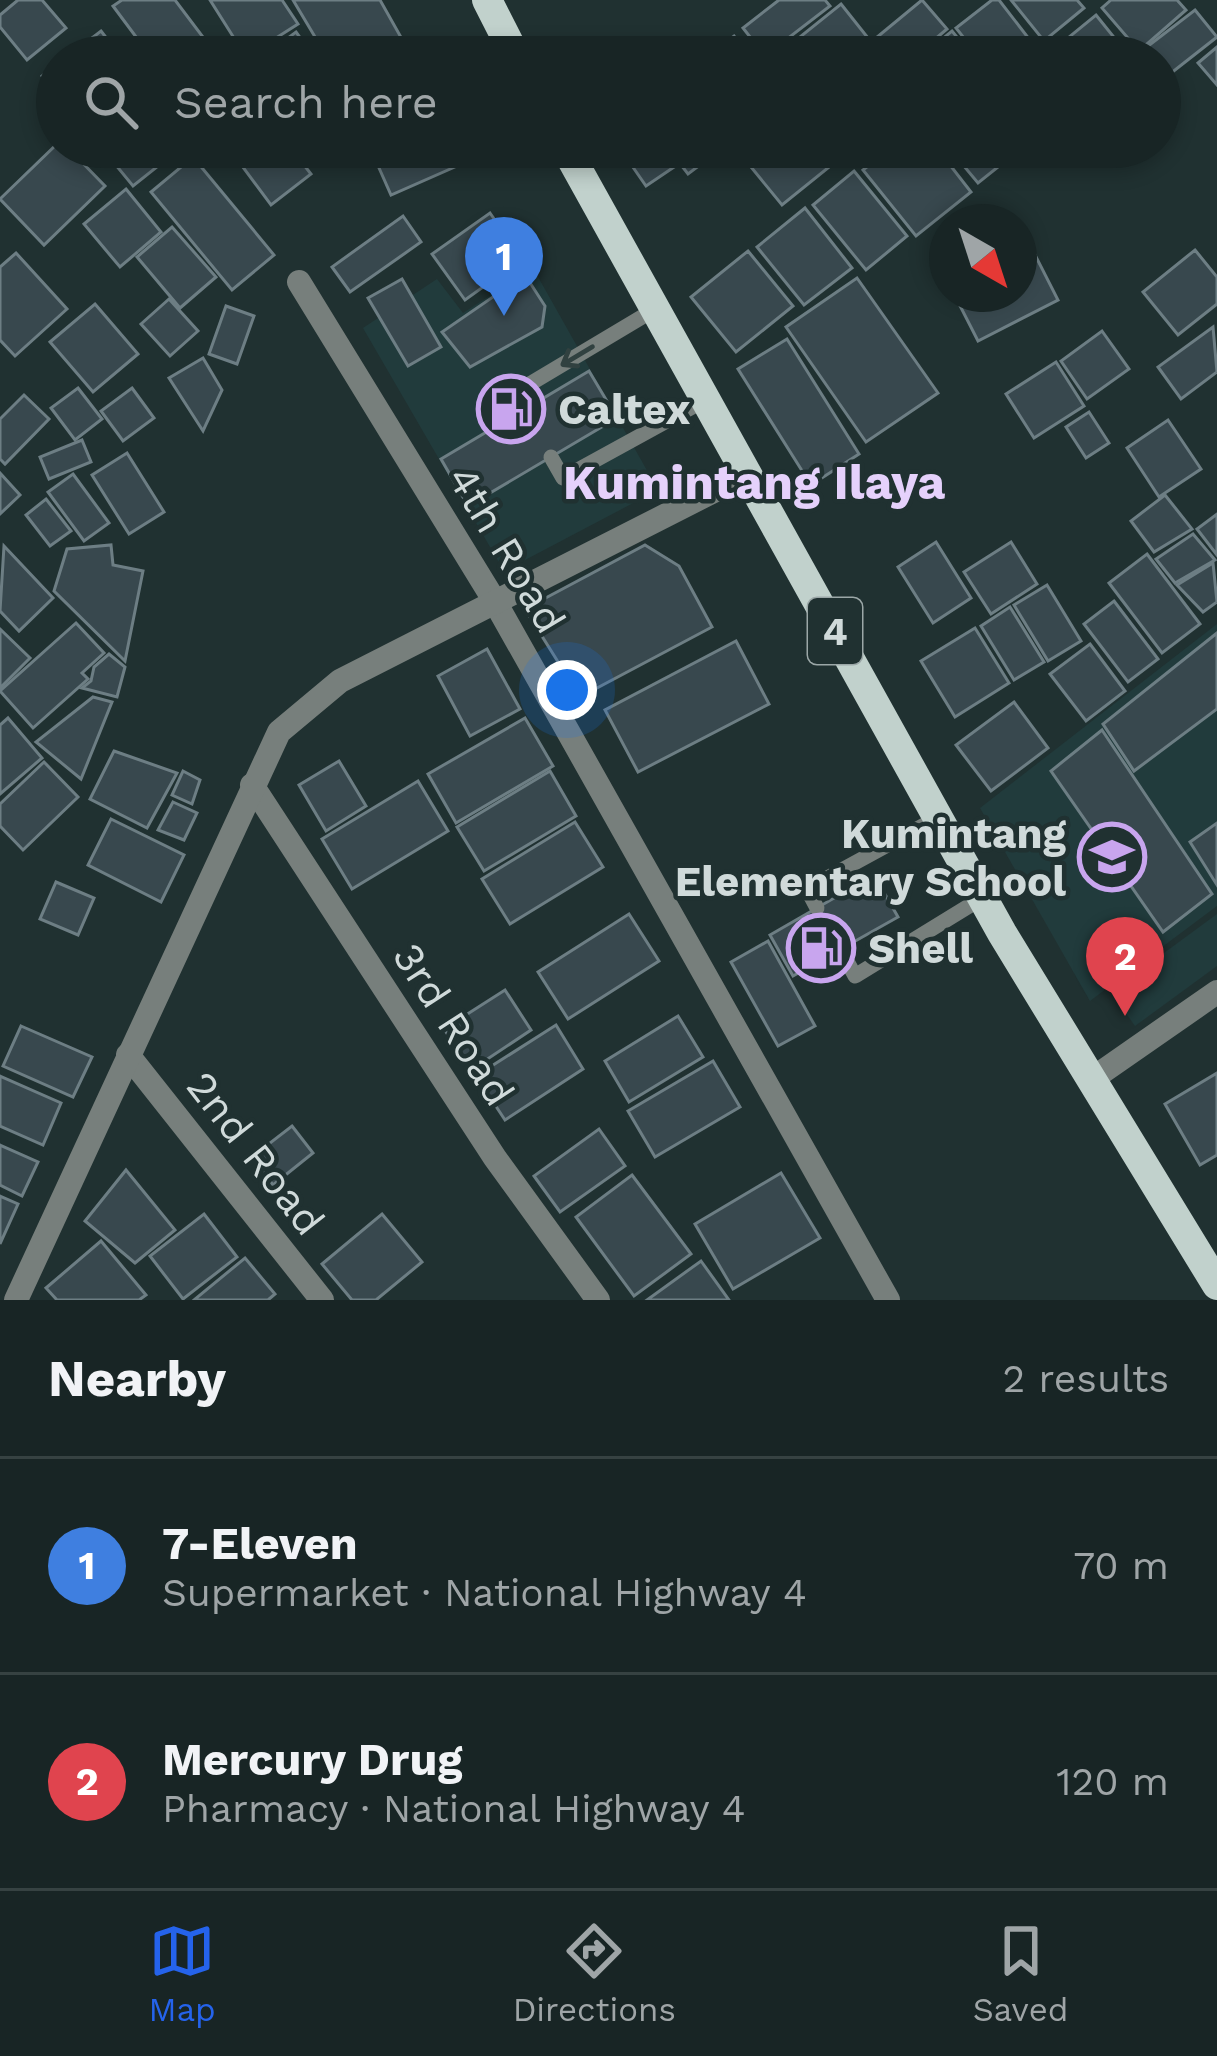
<!DOCTYPE html>
<meta charset="utf-8">
<style>
:root{--surface:#182525;--page:#253132;--text:#f1f3f6;--muted:#9fa5a7;--line:#364242;--accent:#2563eb}
body{margin:0;font-family:"Work Sans",sans-serif;background:var(--page);color:var(--text)}
.compass{position:absolute;left:929px;top:204px;width:108px;height:108px;border-radius:50%;background:var(--surface);box-shadow:0 6px 18px #0003;rotate:141deg}
.you{position:absolute;left:567px;top:690px;width:42px;height:42px;margin:-30px;border:9px solid #fff;border-radius:50%;background:#1a73e8;box-shadow:0 0 0 18px #1a73e833}
.badge{display:grid;place-items:center;width:78px;height:78px;border-radius:50%;background:var(--accent);color:#fff;font-size:39px;font-weight:700}
.pin{position:absolute;translate:-50% -99px;filter:drop-shadow(0 3px 6px #0008)}
.pin::after{content:'';position:absolute;top:63px;width:42px;height:36px;background:inherit;clip-path:polygon(0 0,100% 0,50% 100%)}
.list{margin:0;padding:0;list-style:none}
h2{display:flex;justify-content:space-between;align-items:center;height:156px;margin:0;padding:0 48px;font-size:51px}
h2 small{font-size:39px;font-weight:400;color:var(--muted)}
.list li{display:grid;grid-template-columns:78px 1fr auto;gap:36px;align-items:center;box-sizing:border-box;height:216px;padding:0 48px;border-top:3px solid var(--line)}
.list b{display:block;font-size:45px;white-space:nowrap}
.list p{margin:0;font-size:39px;white-space:nowrap;color:var(--muted)}
.list em{font-size:39px;font-style:normal;color:var(--muted)}
.icon{flex:none;width:66px;height:66px;fill:none;stroke:currentColor;stroke-width:2;stroke-linecap:round;stroke-linejoin:round}
.map{position:relative;flex:none;width:1217px;height:1300px;overflow:hidden}
.search{position:absolute;background:var(--surface);box-shadow:0 6px 18px #0003;left:36px;right:36px;top:36px;height:132px;display:flex;align-items:center;gap:30px;box-sizing:border-box;padding:0 42px;border-radius:66px;color:var(--muted);font-size:45px}
.sheet{height:588px;background:var(--surface)}
nav{display:flex;justify-content:space-around;align-items:center;box-sizing:border-box;height:168px;border-top:3px solid var(--line);background:var(--surface);font-size:33px;color:var(--muted)}
nav a{display:grid;justify-items:center;gap:6px}
nav .on{color:var(--accent)}
.map>svg:first-child{display:block}
.built{fill:#213b3c}
.building{fill:#38484e;stroke:#6d7e84;stroke-width:3}
.lines{fill:none;stroke-linecap:round;stroke-linejoin:round}
.lane{stroke:#777f7c;stroke-width:15}
.street{stroke:#777f7c;stroke-width:24}
.primary{stroke:#c1d1cc;stroke-width:30}
.oneway{stroke:#314140}
.labels{text-anchor:middle;stroke-width:9;stroke-linejoin:round;paint-order:stroke}
.shield{fill:#203131;stroke:#9ba7a7;stroke-width:3}
.shield-label{font-size:39px;font-weight:bold;fill:#d0dada}
.poi-label{font-size:42px;font-weight:bold;fill:#d0dada;stroke:#203131;text-anchor:start}
.street-label{font-size:42px;fill:#d0dada;stroke:#203131}
.quarter-label{font-size:48px;font-weight:bold;fill:#e5d1fb;stroke:#203131}
</style>
<div class="map">
<svg width="1217" height="1300" viewBox="0 0 1217 1300">
<rect width="100%" height="100%" fill="#203131"/>
<g class="built">
<polygon points="533,268 658,490 504,571 363,328 437,279 463,313"/>
<polygon points="1217,624 1217,906 1090,1001 980,808"/>
<polygon points="1217,914 1217,966 1135,1026 1111,992"/>
</g>
<g class="building">
<polygon points="18,0 42,0 66,28 27,60 0,27 0,15"/>
<polygon points="122,0 175,0 218,57 151,57 113,6"/>
<polygon points="210,0 282,0 298,24 246,57"/>
<polygon points="293,0 380,0 407,48 399,57 327,57"/>
<polygon points="779,0 825,0 830,6 765,56 743,28"/>
<polygon points="922,0 947,29 914,57 892,57 876,38"/>
<polygon points="992,0 999,0 1036,48 1024,57 979,57 956,28"/>
<polygon points="1011,0 1077,0 1084,8 1044,41"/>
<polygon points="1111,0 1177,0 1186,10 1139,51 1102,8"/>
<polygon points="841,4 872,43 854,57 775,57"/>
<polygon points="1195,10 1217,37 1161,81 1160,57 1139,53"/>
<polygon points="1096,15 1129,56 1049,57 1047,55"/>
<polygon points="101,31 121,57 67,57"/>
<polygon points="952,31 973,57 920,57"/>
<polygon points="296,32 314,57 262,57"/>
<polygon points="734,36 750,57 706,57"/>
<polygon points="1217,47 1217,85 1198,63"/>
<polygon points="57,64 57,95 42,76"/>
<polygon points="57,144 67,147 105,186 44,245 0,199"/>
<polygon points="123,147 182,147 133,186 110,158"/>
<polygon points="228,147 290,147 311,174 271,205"/>
<polygon points="383,147 460,147 466,162 391,195 372,152"/>
<polygon points="619,147 665,147 677,165 646,186"/>
<polygon points="667,147 724,147 688,174"/>
<polygon points="754,147 829,147 839,159 782,205 742,156"/>
<polygon points="892,147 936,147 971,192 916,236 863,170"/>
<polygon points="948,147 1023,147 978,183"/>
<polygon points="193,157 274,255 232,290 151,192"/>
<polygon points="854,171 907,236 866,270 813,205"/>
<polygon points="126,189 161,232 120,267 84,224"/>
<polygon points="805,208 852,268 804,305 757,247"/>
<polygon points="490,213 522,259 465,300 432,254"/>
<polygon points="403,216 421,242 350,292 332,267"/>
<polygon points="172,227 216,277 180,308 137,257"/>
<polygon points="1029,243 1058,300 978,341 954,294 1019,294 1019,248"/>
<polygon points="1195,250 1217,277 1217,304 1178,335 1143,292"/>
<polygon points="748,251 793,306 736,352 691,297"/>
<polygon points="16,253 67,309 15,356 0,340 0,267"/>
<polygon points="525,275 545,306 542,327 470,367 442,332"/>
<polygon points="857,278 938,393 866,442 786,327"/>
<polygon points="402,279 441,347 408,366 368,298"/>
<polygon points="169,299 198,331 170,356 141,324"/>
<polygon points="95,304 138,354 93,392 50,342"/>
<polygon points="226,306 254,316 237,364 209,354"/>
<polygon points="1213,327 1217,372 1181,399 1158,367"/>
<polygon points="1102,331 1129,369 1087,399 1061,361"/>
<polygon points="787,339 859,454 811,485 738,369"/>
<polygon points="203,358 222,390 203,431 169,378"/>
<polygon points="1056,362 1084,406 1034,438 1006,394"/>
<polygon points="589,371 617,418 468,506 441,459"/>
<polygon points="78,388 102,419 75,440 51,408"/>
<polygon points="132,388 154,418 123,441 101,411"/>
<polygon points="24,395 49,419 5,464 0,459 0,419"/>
<polygon points="1089,412 1109,443 1086,458 1066,427"/>
<polygon points="1168,420 1201,469 1159,497 1127,448"/>
<polygon points="82,440 91,462 49,479 40,457"/>
<polygon points="127,453 164,512 129,534 92,475"/>
<polygon points="0,473 20,495 0,514"/>
<polygon points="73,474 109,523 84,541 48,492"/>
<polygon points="1165,495 1192,529 1154,552 1131,521"/>
<polygon points="46,499 71,531 50,546 26,515"/>
<polygon points="1217,514 1217,555 1197,529"/>
<polygon points="1193,534 1215,560 1175,583 1156,559"/>
<polygon points="936,542 971,598 933,623 898,567"/>
<polygon points="1011,542 1037,584 991,614 964,572"/>
<polygon points="111,545 113,565 143,571 125,661 54,591 67,549"/>
<polygon points="645,545 679,566 712,627 580,697 525,609"/>
<polygon points="4,546 53,598 19,631 0,611"/>
<polygon points="1147,554 1200,624 1162,653 1109,583"/>
<polygon points="1213,563 1217,602 1203,612 1177,585"/>
<polygon points="1047,585 1081,641 1048,661 1014,605"/>
<polygon points="1114,601 1158,659 1128,682 1084,624"/>
<polygon points="1010,607 1044,662 1014,680 981,626"/>
<polygon points="76,623 104,653 82,673 88,679 33,728 0,691"/>
<polygon points="975,628 1009,683 955,717 921,661"/>
<polygon points="0,629 30,658 0,688"/>
<polygon points="1217,633 1217,709 1134,771 1103,724"/>
<polygon points="736,641 769,704 638,772 605,710"/>
<polygon points="1090,644 1125,691 1086,721 1050,674"/>
<polygon points="487,649 520,709 470,736 438,676"/>
<polygon points="109,654 125,667 117,697 82,688 91,681 94,667"/>
<polygon points="93,697 112,702 81,779 36,742"/>
<polygon points="1014,702 1048,748 991,791 956,745"/>
<polygon points="8,718 42,758 0,794 0,725"/>
<polygon points="525,718 553,766 456,823 428,774"/>
<polygon points="1102,730 1212,894 1163,932 1051,771"/>
<polygon points="114,751 177,773 147,828 90,799"/>
<polygon points="339,761 366,806 326,831 299,785"/>
<polygon points="44,762 78,797 23,850 0,826 0,804"/>
<polygon points="183,771 200,780 192,804 172,795"/>
<polygon points="550,771 576,816 484,871 457,827"/>
<polygon points="418,781 448,831 352,889 322,839"/>
<polygon points="173,802 197,813 184,840 158,830"/>
<polygon points="111,819 184,855 161,902 88,865"/>
<polygon points="575,822 603,867 510,924 482,879"/>
<polygon points="1217,823 1217,885 1190,842"/>
<polygon points="874,875 898,917 793,976 770,935"/>
<polygon points="56,882 94,898 78,935 40,919"/>
<polygon points="629,914 659,961 568,1019 538,972"/>
<polygon points="768,941 815,1026 778,1046 731,962"/>
<polygon points="505,990 531,1030 471,1070 444,1029"/>
<polygon points="678,1016 703,1057 629,1102 605,1061"/>
<polygon points="556,1025 583,1069 505,1120 476,1076"/>
<polygon points="21,1026 92,1057 73,1097 3,1066"/>
<polygon points="713,1061 740,1107 655,1157 628,1111"/>
<polygon points="1217,1073 1217,1155 1200,1165 1165,1104"/>
<polygon points="0,1076 61,1103 43,1145 0,1126"/>
<polygon points="292,1126 313,1153 273,1185 252,1157"/>
<polygon points="599,1129 625,1166 560,1212 534,1176"/>
<polygon points="0,1145 38,1162 22,1196 0,1185"/>
<polygon points="126,1170 175,1230 135,1263 85,1221"/>
<polygon points="781,1173 820,1238 733,1289 695,1224"/>
<polygon points="632,1175 691,1254 634,1296 576,1217"/>
<polygon points="0,1196 18,1204 0,1244"/>
<polygon points="204,1214 237,1257 183,1299 150,1256"/>
<polygon points="382,1214 422,1262 376,1300 352,1300 322,1264"/>
<polygon points="101,1241 146,1295 139,1300 57,1300 46,1288"/>
<polygon points="245,1258 275,1294 268,1300 194,1300"/>
<polygon points="701,1261 729,1300 647,1300"/>
</g>
<g class="lines">
<g class="lane">
<polyline points="523,410 513,394 657,308"/>
<polyline points="551,457 563,478 707,399"/>
<polyline points="817,908 807,889 937,818"/>
<polyline points="841,950 855,976 982,898"/>
</g>
<g class="street">
<polyline points="299,282 494,600 888,1300"/>
<polyline points="252,785 495,1158 598,1300"/>
<polyline points="128,1055 322,1300"/>
<polyline points="1092,1079 1217,992"/>
<polyline points="16,1300 279,732 340,681 749,473"/>
</g>
<g class="primary">
<polyline points="487,0 516,57"/>
<polyline points="565,147 1002,933 1217,1285"/>
</g>
</g>
<defs><path id="oneway-shaft" d="M-6 0H5M1.5-3L5.5 0L1.5 3" fill="none" stroke-width="1.6" stroke-linecap="round" stroke-linejoin="round" transform="scale(3)"/></defs>
<use class="oneway" href="#oneway-shaft" transform="translate(577 356) rotate(149)"/>
<defs>
<symbol id="fuel-ring" viewBox="-11 -11 22 22"><circle r="9.5" fill="#203131" stroke="#c8a5ee" stroke-width="1.5"/><path d="M-5.5-6h7V0h2V4h1.3V-2.5L3-4.5l.8-.8L6-3V5H2.5V1h-1V6h-7ZM-4.2-4.7v3.2H.2V-4.7Z" fill="#c8a5ee"/></symbol>
<symbol id="school-ring" viewBox="-11 -11 22 22"><circle r="9.5" fill="#203131" stroke="#c8a5ee" stroke-width="1.5"/><path d="M0-5L7-2L0 1L-7-2ZM-4 1L0 2.5L4 1V4Q0 6-4 4Z" fill="#c8a5ee"/></symbol>
</defs>
<g fill-rule="evenodd">
<use href="#fuel-ring" x="473" y="371" width="76" height="76"/>
<use href="#school-ring" x="1074" y="819" width="76" height="76"/>
<use href="#fuel-ring" x="783" y="910" width="76" height="76"/>
</g>
<g class="labels">
<rect class="shield" x="808" y="598" width="54" height="66" rx="9"/>
<g class="shield-label">
<text x="835" y="645">4</text>
</g>
<g class="poi-label">
<text x="558" y="424">Caltex</text>
<text x="1066" y="848" text-anchor="end">Kumintang<tspan x="1066" dy="48">Elementary School</tspan></text>
<text x="868" y="963">Shell</text>
</g>
<g class="street-label">
<text transform="translate(507 549) rotate(59)" y="15">4th Road</text>
<text transform="translate(454 1024) rotate(57)" y="15">3rd Road</text>
<text transform="translate(256 1153) rotate(52)" y="15">2nd Road</text>
</g>
<g class="quarter-label">
<text x="754" y="499">Kumintang Ilaya</text>
</g>
</g>
</svg>
<svg class="compass" viewBox="-18 -18 36 36"><path d="M0-13l5 13h-10z" fill="#e53935"/><path d="M0 13l5-13h-10z" fill="#9fa5a7"/></svg>
<div class="you"></div>
<div class="pin badge" style="left:504px;top:316px;background:#3f7fe0">1</div>
<div class="pin badge" style="left:1125px;top:1016px;background:#e0444e">2</div>
<div class="search"><svg class="icon" aria-label="search" viewBox="0 0 24 24"><circle cx="10" cy="10" r="6"/><path d="M15 15l6 6"/></svg>Search here</div>
</div>
<section class="sheet">
<h2>Nearby<small>2 results</small></h2>
<ul class="list">
<li><span class="badge" style="background:#3f7fe0">1</span><div><b>7-Eleven</b><p>Supermarket · National Highway 4</p></div><em>70 m</em></li>
<li><span class="badge" style="background:#e0444e">2</span><div><b>Mercury Drug</b><p>Pharmacy · National Highway 4</p></div><em>120 m</em></li>
</ul>
</section>
<nav>
<a class="on"><svg class="icon" aria-label="map" viewBox="0 0 24 24"><path d="M3 6l6-2 6 2 6-2v14l-6 2-6-2-6 2zM9 4v14M15 6v14"/></svg>Map</a>
<a><svg class="icon" aria-label="directions" viewBox="0 0 24 24"><path d="M12 3l9 9-9 9-9-9zM9 14v-3h6M13 9l2 2-2 2"/></svg>Directions</a>
<a><svg class="icon" aria-label="saved" viewBox="0 0 24 24"><path d="M7 4h10v16l-5-4-5 4z"/></svg>Saved</a>
</nav>
